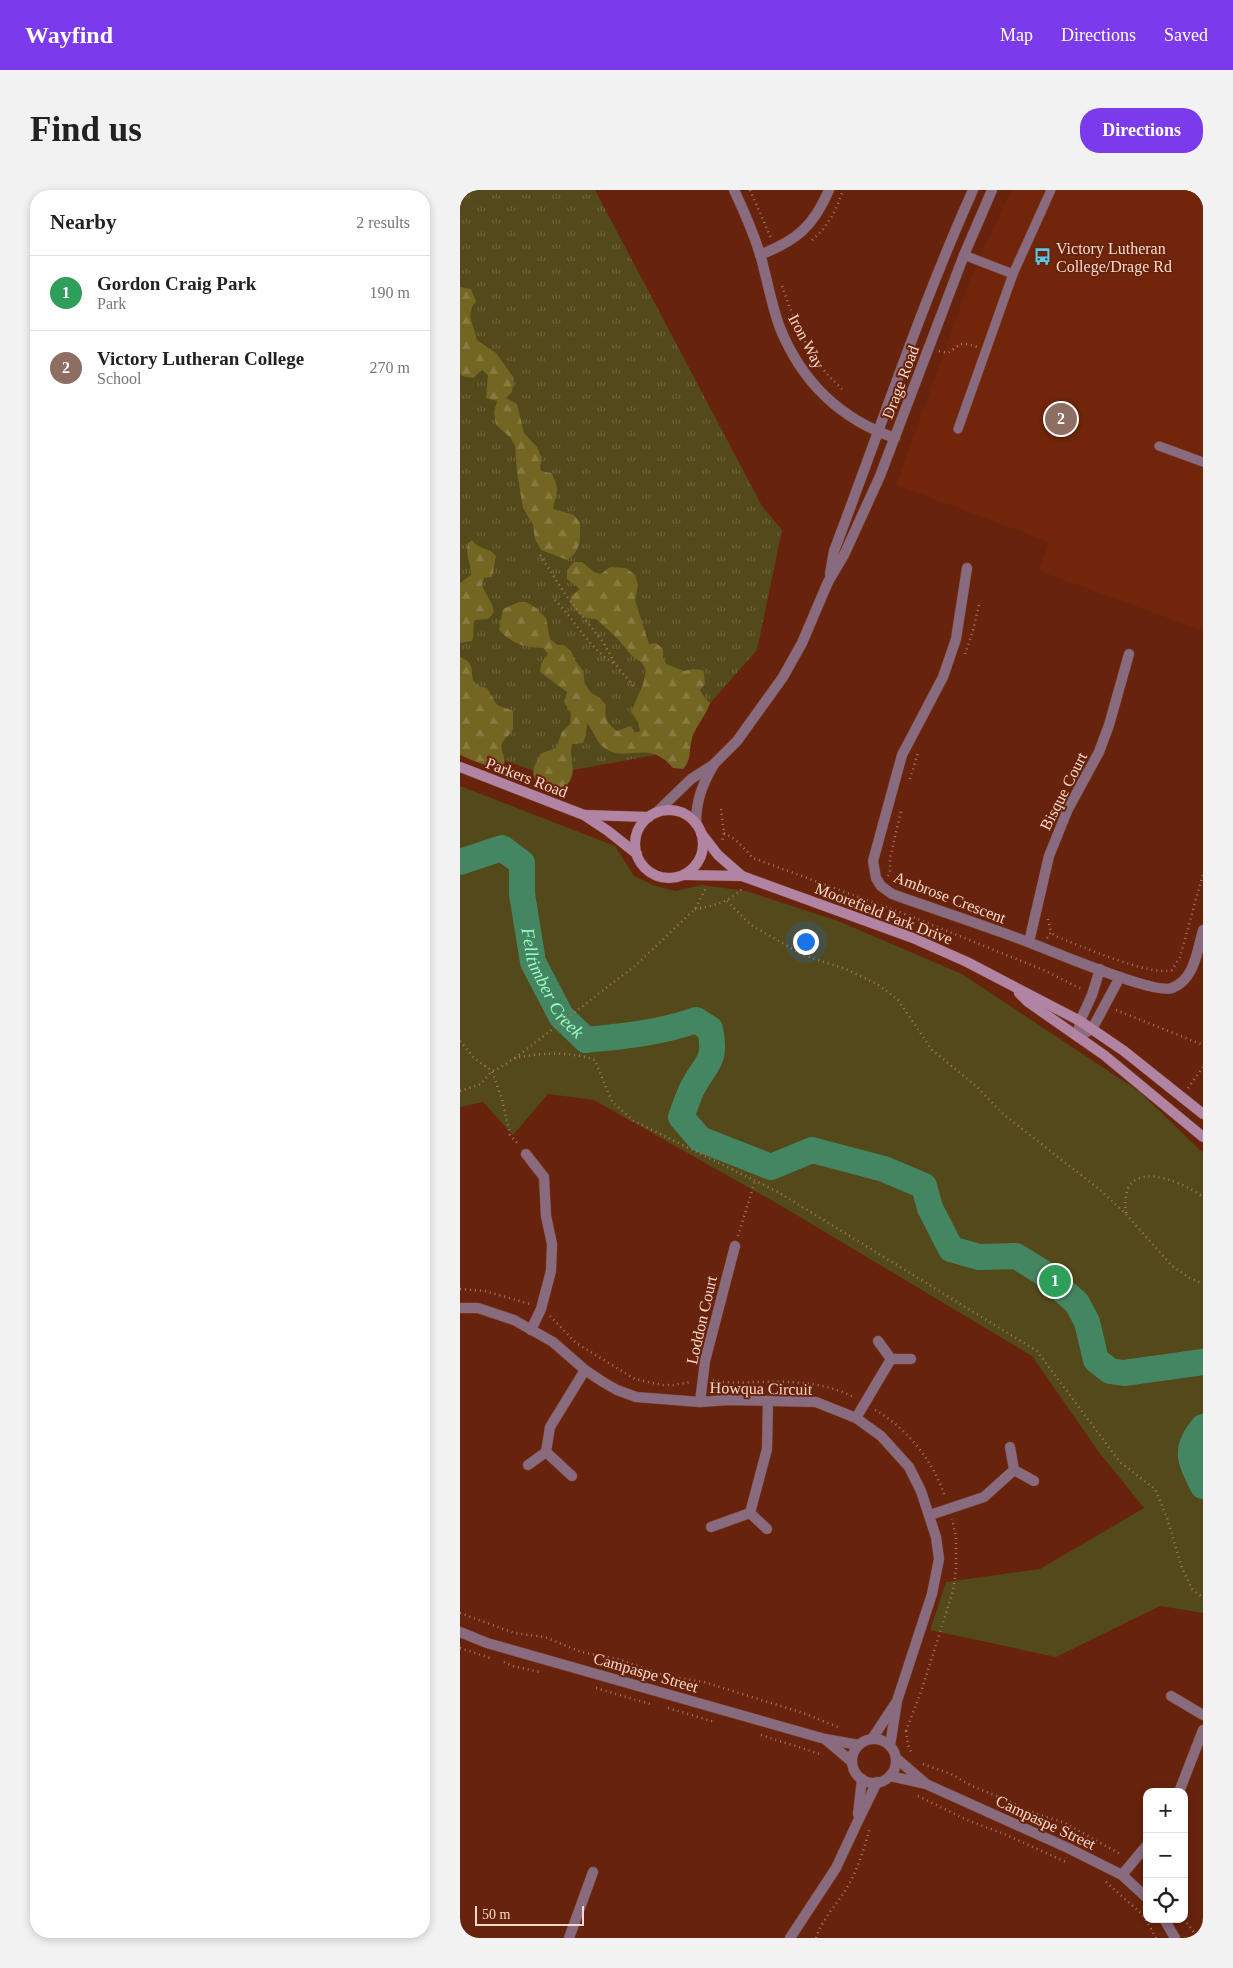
<!DOCTYPE html>
<meta charset="utf-8">
<style>
:root{--surface:#fff;--page:#f2f2f2;--text:#222;--muted:#767676;--line:#e0e0e0;--accent:#7c3aed}
body{margin:0;font-family:"Times New Roman",serif;background:var(--page);color:var(--text)}
.controls{position:absolute;right:15px;bottom:15px;display:grid;overflow:hidden;border-radius:10px;box-shadow:0 2px 8px #0003}
.controls button{width:45px;height:45px;display:grid;place-items:center;padding:0;border:0;border-bottom:1px solid var(--line);background:var(--surface);color:var(--text);font:25px sans-serif}
.scale{position:absolute;left:15px;bottom:12px;width:109px;box-sizing:border-box;padding-left:5px;border:2px solid #fbd8cd;border-top:0;font-size:14px;line-height:18px;white-space:nowrap;color:#fbd8cd;-webkit-text-stroke:4px #67230c;paint-order:stroke}
.you{position:absolute;left:345px;top:751px;width:18px;height:18px;margin:-12px;border:4px solid #fff;border-radius:50%;background:#1a73e8;box-shadow:0 0 0 8px #1a73e833}
.badge{display:grid;place-items:center;width:32px;height:32px;border-radius:50%;background:var(--accent);color:#fff;font-size:16px;font-weight:700}
.pin{position:absolute;translate:-50% -50%;border:2px solid #fff;box-shadow:0 1px 5px #0006}
.list{margin:0;padding:0;list-style:none}
h2{display:flex;justify-content:space-between;align-items:center;height:65px;margin:0;padding:0 20px;font-size:21px}
h2 small{font-size:16px;font-weight:400;color:var(--muted)}
.list li{display:grid;grid-template-columns:32px 1fr auto;gap:15px;align-items:center;box-sizing:border-box;height:75px;padding:0 20px;border-top:1px solid var(--line)}
.list b{display:block;font-size:19px;white-space:nowrap}
.list p{margin:0;font-size:16px;white-space:nowrap;color:var(--muted)}
.list em{font-size:16px;font-style:normal;color:var(--muted)}
.icon{flex:none;width:28px;height:28px;fill:none;stroke:currentColor;stroke-width:2;stroke-linecap:round;stroke-linejoin:round}
.map{position:relative;flex:none;width:743px;height:1748px;overflow:hidden;border-radius:20px}
header{display:flex;align-items:center;gap:30px;box-sizing:border-box;height:70px;padding:0 25px;background:var(--accent);color:#fff}
header strong{font-size:24px}
nav{display:flex;gap:28px;margin-inline-start:auto;font-size:18px}
.intro{display:flex;align-items:center;justify-content:space-between;box-sizing:border-box;height:120px;padding:0 30px}
h1{margin:0;font-size:35px}
.button{padding:12px 22px;border-radius:20px;background:var(--accent);color:#fff;font-size:18px;font-weight:700}
main{display:flex;gap:30px;padding:0 30px}
aside{flex:1;background:var(--surface);border-radius:20px;box-shadow:0 2px 8px #0003}
.map>svg:first-child{display:block}
.built{fill:#71250a}
.grass{fill:url(#grass-tufts)}
.forest{fill:url(#forest-firs)}
.green{fill:#53491b}
.lines{fill:none;stroke-linecap:round;stroke-linejoin:round}
.river{stroke:#458662;stroke-width:26}
.service-casing{stroke:#7f402b;stroke-width:10}
.minor-casing{stroke:#7f402b;stroke-width:11}
.tertiary-casing{stroke:#7f402b;stroke-width:11}
.secondary-casing{stroke:#7f402b;stroke-width:11}
.path{stroke:#ab7665;stroke-width:2.5;stroke-dasharray:1 4;stroke-linecap:butt}
.service{stroke:#886b7f;stroke-width:9}
.minor{stroke:#886b7f;stroke-width:10}
.tertiary{stroke:#886b7f;stroke-width:10}
.secondary{stroke:#b284a4;stroke-width:10}
.labels{text-anchor:middle;stroke-width:4;stroke-linejoin:round;paint-order:stroke}
.poi-label{font-size:16px;fill:#fbd8cd;stroke:#67230c;text-anchor:start}
.street-label{font-size:16px;fill:#fbd8cd;stroke:#67230c}
.water-label{font-size:18px;font-style:italic;fill:#9dfcc5;stroke:#67230c}
</style>
<header>
<strong>Wayfind</strong>
<nav><a>Map</a><a>Directions</a><a>Saved</a></nav>
</header>
<div class="intro"><h1>Find us</h1><a class="button">Directions</a></div>
<main>
<aside>
<h2>Nearby<small>2 results</small></h2>
<ul class="list">
<li><span class="badge" style="background:#2e9e5b">1</span><div><b>Gordon Craig Park</b><p>Park</p></div><em>190 m</em></li>
<li><span class="badge" style="background:#8d6e63">2</span><div><b>Victory Lutheran College</b><p>School</p></div><em>270 m</em></li>
</ul>
</aside>
<div class="map">
<svg width="743" height="1748" viewBox="0 0 743 1748">
<defs>
<pattern id="grass-tufts" width="24" height="20" patternUnits="userSpaceOnUse" patternTransform="scale(1.25)"><rect width="24" height="20" fill="#53491b"/><path d="M3 7l-1-3M5 7V3M7 7l1-3M15 17l-1-3M17 17v-4M19 17l1-3" fill="none" stroke="#6d623b"/></pattern>
<pattern id="forest-firs" width="22" height="20" patternUnits="userSpaceOnUse" patternTransform="scale(1.25)"><rect width="22" height="20" fill="#736522"/><path d="M5 1l3.5 6h-7zM16 11l3.5 6h-7z" fill="#887a41"/></pattern>
</defs>
<rect width="100%" height="100%" fill="#67230c"/>
<polygon class="built" points="551,0 743,0 743,441 579,381 589,352 436,295 511,87"/>
<polygon class="grass" points="0,0 135,0 302,316 322,340 297,460 206,563 86,585 0,555"/>
<g class="forest">
<path d="M0,97L11,99L16,111L12,117L10,126L17,150L36,163L54,188L52,202L46,208L57,214L64,243L77,257L82,269L80,276L81,281L91,283C101,299 96,303 93,319L114,325L120,333C120,350 122,360 107,370L81,360L75,349L73,335L63,318L57,282L55,256L50,247L36,235L34,222L37,211L26,208L28,185L22,180L13,188L2,186L0,183Z"/>
<path d="M12,350C18,360 30,357 36,366L32,387L24,388L22,396C27,406 32,411 34,422L28,429L15,430C12,437 15,444 12,451L0,453V393L11,385C11,372 5,367 8,353Z"/>
<path d="M114,372H122L134,382L141,384L150,377L166,378L175,385L178,395L175,410L189,454L196,453L203,459V467L206,474L224,481L233,479L241,480L244,484L245,494L240,500L244,507L250,513C246,527 233,538 231,553C229,564 231,570 223,579L213,578C187,547 166,576 142,556C138,553 132,539 127,533L126,545L123,553L112,554C108,574 120,579 105,598C88,602 64,592 77,571C78,569 80,565 81,564C85,561 92,560 96,558L102,542L110,534L111,523L104,512L107,502L80,482L81,474L88,464L83,458C65,458 52,454 39,440L43,419L59,412H66L76,418L86,428L90,449L97,455H104L111,461L116,472L123,481L125,494L131,503L139,507L146,515C144,528 147,533 157,541L171,536L175,543L180,541L178,532L171,522L183,494L186,481L182,473L171,465L157,448L136,429C122,429 117,423 110,412L111,406L120,399L107,389V380Z"/>
<path d="M0,467C14,473 11,478 13,490L18,496L27,498L37,515L53,521V540C50,544 44,549 42,553C40,561 46,567 44,575C33,581 12,570 0,565Z"/>
</g>
<polygon class="green" points="0,596 155,656 174,686 193,695 215,701 242,695 286,701 378,731 502,784 680,902 743,963 743,1423 700,1416 596,1467 470,1440 486,1392 580,1379 684,1318 638,1261 572,1166 323,1017 134,910 88,904 53,945 23,912 0,917"/>
<g class="lines">
<g class="river">
<path id="s1" d="M0,672L42,658L62,673V704L73,772L101,826L126,850C163,846 200,843 236,830L250,839C257,872 246,872 233,897C228,906 225,917 221,927L240,949L311,977L352,960L424,979L464,996L470,1018L491,1059L519,1067L556,1066L582,1082L617,1113L627,1132L636,1170L650,1181L664,1183L743,1172"/>
<path d="M743,1237C723,1261 731,1271 743,1296"/>
</g>
<defs>
<g id="service">
<polyline points="504,65 553,84"/>
<polyline points="498,239 553,84 591,0"/>
<polyline points="699,256 743,272"/>
</g>
<g id="minor">
<path d="M274,0C284,21 293,42 300,64C307,88 311,114 320,138C342,192 380,229 435,248"/>
<path d="M300,65C337,50 353,37 369,0"/>
<path d="M507,378L496,449L483,487L442,565L413,671L416,688L421,696L432,704C477,720 523,735 568,752C592,761 694,805 712,798C735,789 737,761 743,740"/>
<polyline points="569,752 589,666 608,619 639,562 649,535 669,464"/>
<polyline points="618,847 632,839 660,787"/>
<polyline points="618,847 620,831 632,805 640,779"/>
<polyline points="66,964 84,987 86,1026 92,1054 91,1081 81,1119 71,1140"/>
<polyline points="0,1118 18,1118 54,1130 93,1152 125,1180 143,1192 157,1200 176,1207 240,1212 268,1210 356,1212 396,1228 421,1246 449,1277 461,1301 476,1347 479,1369 472,1404 437,1511 430,1556"/>
<polyline points="431,1169 451,1169"/>
<polyline points="240,1212 245,1171 275,1056"/>
<polyline points="396,1228 431,1169 418,1151"/>
<polyline points="86,1262 90,1237 125,1180"/>
<polyline points="68,1275 86,1262 112,1286"/>
<polyline points="554,1280 574,1291"/>
<polyline points="470,1325 524,1307 554,1280 550,1257"/>
<polyline points="251,1337 290,1323"/>
<polyline points="307,1339 290,1323 307,1259 308,1211"/>
<polyline points="711,1506 743,1525"/>
<polyline points="412,1549 435,1514"/>
<polyline points="719,1602 743,1540"/>
<polyline points="398,1624 402,1589"/>
<polyline points="662,1685 687,1655"/>
<polyline points="109,1748 133,1682"/>
<polyline points="330,1748 376,1678 397,1633 417,1592"/>
</g>
<g id="tertiary">
<path d="M370,384L374,361C420,240 460,118 513,0"/>
<polyline points="196,623 231,589 253,575 277,551 323,487 342,453 368,392 384,365 420,286 504,65 532,0"/>
<path d="M236,634C236,611 242,595 253,576"/>
<polyline points="0,1442 27,1453 365,1549 399,1555"/>
<polyline points="365,1549 392,1572"/>
<circle cx="414" cy="1571" r="22"/>
<polyline points="436,1568 465,1593"/>
<polyline points="430,1586 466,1594 608,1658 662,1685 687,1708"/>
<polyline points="704,1729 715,1748"/>
</g>
<g id="secondary">
<polyline points="0,577 124,625 148,641 177,664"/>
<circle cx="209" cy="654" r="34"/>
<polyline points="125,625 189,627"/>
<polyline points="241,643 258,665 282,686 453,748 507,772 620,831 664,861 743,924"/>
<polyline points="224,685 282,686"/>
<polyline points="559,803 568,812 644,865 743,947"/>
</g>
</defs>
<use href="#service" class="service-casing"/>
<use href="#minor" class="minor-casing"/>
<use href="#tertiary" class="tertiary-casing"/>
<use href="#secondary" class="secondary-casing"/>
<g class="path">
<polyline points="290,0 311,48"/>
<path d="M352,50C368,37 377,19 383,0"/>
<path d="M322,96C337,138 348,168 382,199"/>
<path d="M479,161L488,163C502,154 499,151 517,157"/>
<polyline points="80,365 107,407 143,452 156,475 176,499"/>
<path d="M95,410C116,431 128,458 155,474"/>
<polyline points="505,464 513,440 519,415"/>
<polyline points="450,589 458,563"/>
<polyline points="261,619 264,643 262,651"/>
<polyline points="264,643 276,650 293,668 450,726 586,781 621,799"/>
<polyline points="428,686 430,682 430,668 441,621"/>
<polyline points="267,711 291,735 343,765 388,780 417,794 438,810 472,860 516,896 543,924 639,999 666,1024 712,1076 730,1088 743,1094"/>
<path d="M235,719C254,716 269,712 283,698"/>
<polyline points="588,729 591,742"/>
<path d="M587,748L591,742L595,746C619,755 690,787 712,780L720,767L743,684"/>
<polyline points="656,820 743,855"/>
<path d="M0,851L14,868L32,881C42,879 47,871 56,868C80,862 113,862 135,870L152,912L174,931L318,1002L577,1161L660,1272L695,1299L707,1328L722,1378L732,1399L743,1408"/>
<polyline points="55,868 176,775 235,719 247,696"/>
<polyline points="728,898 743,877"/>
<polyline points="0,901 21,894 32,881 42,909 50,945 59,955"/>
<path d="M666,1023C658,967 716,987 743,1007"/>
<polyline points="278,1046 295,991"/>
<polyline points="0,1099 25,1101 70,1114"/>
<polyline points="90,1126 116,1153 175,1189 202,1195 213,1195 231,1192"/>
<path d="M253,1190C269,1194 284,1192 300,1192C331,1191 367,1192 395,1208"/>
<path d="M415,1220C447,1238 474,1272 485,1307"/>
<polyline points="0,1423 54,1443 85,1447 121,1462 158,1469 206,1486 244,1492 346,1524 380,1538"/>
<polyline points="0,1458 30,1468"/>
<polyline points="44,1472 52,1476 80,1482"/>
<polyline points="136,1498 190,1514"/>
<polyline points="208,1518 255,1532"/>
<polyline points="446,1541 462,1499 493,1401 496,1380 496,1347 492,1329"/>
<polyline points="446,1541 448,1555 452,1565"/>
<polyline points="301,1545 363,1565"/>
<polyline points="463,1574 491,1584 512,1596 551,1612 563,1619 605,1633 662,1665"/>
<polyline points="458,1606 509,1631 542,1643 606,1672"/>
<polyline points="646,1692 683,1725 696,1748"/>
<polyline points="724,1729 738,1748"/>
<path d="M356,1748C362,1730 375,1716 385,1701C397,1682 404,1659 410,1638"/>
</g>
<use href="#service" class="service"/>
<use href="#minor" class="minor"/>
<use href="#tertiary" class="tertiary"/>
<use href="#secondary" class="secondary"/>
</g>
<defs>
<symbol id="bus-bare" viewBox="-9 -9 18 18"><path d="M-5-6H5V4H4V6H2V4H-2V6H-4V4H-5ZM-3.5-4V0h7V-4ZM-3.5 1.2v1.5H-2V1.2ZM2 1.2v1.5H3.5V1.2Z" fill="#59c8e5" stroke="#67230c" stroke-width="2.5" paint-order="stroke"/></symbol>
</defs>
<g fill-rule="evenodd">
<use href="#bus-bare" x="570" y="54" width="25" height="25"/>
</g>
<g class="labels">
<g class="poi-label">
<text x="596" y="64">Victory Lutheran<tspan x="596" dy="18">College/Drage Rd</tspan></text>
</g>
<g class="street-label">
<text transform="translate(347 151) rotate(62)" y="6">Iron Way</text>
<text transform="translate(440 192) rotate(-69)" y="6">Drage Road</text>
<text transform="translate(67 587) rotate(21)" y="6">Parkers Road</text>
<text transform="translate(603 601) rotate(-63)" y="6">Bisque Court</text>
<text transform="translate(490 707) rotate(21)" y="6">Ambrose Crescent</text>
<text transform="translate(424 723) rotate(21)" y="6">Moorefield Park Drive</text>
<text transform="translate(241 1130) rotate(-77)" y="6">Loddon Court</text>
<text transform="translate(301 1198) rotate(1)" y="6">Howqua Circuit</text>
<text transform="translate(186 1482) rotate(16)" y="6">Campaspe Street</text>
<text transform="translate(586 1632) rotate(25)" y="6">Campaspe Street</text>
</g>
<g class="water-label">
<text dy="6" stroke="none"><textPath href="#s1" startOffset="196">Felltimber Creek</textPath></text>
</g>
</g>
</svg>
<div class="controls">
<button>+</button>
<button>−</button>
<button><svg class="icon" aria-label="locate" viewBox="0 0 24 24"><circle cx="12" cy="12" r="6"/><path d="M12 2v4M12 18v4M2 12h4M18 12h4"/></svg></button>
</div>
<div class="scale">50 m</div>
<div class="you"></div>
<div class="pin badge" style="left:595px;top:1091px;background:#2e9e5b">1</div>
<div class="pin badge" style="left:601px;top:229px;background:#8d6e63">2</div>
</div>
</main>
